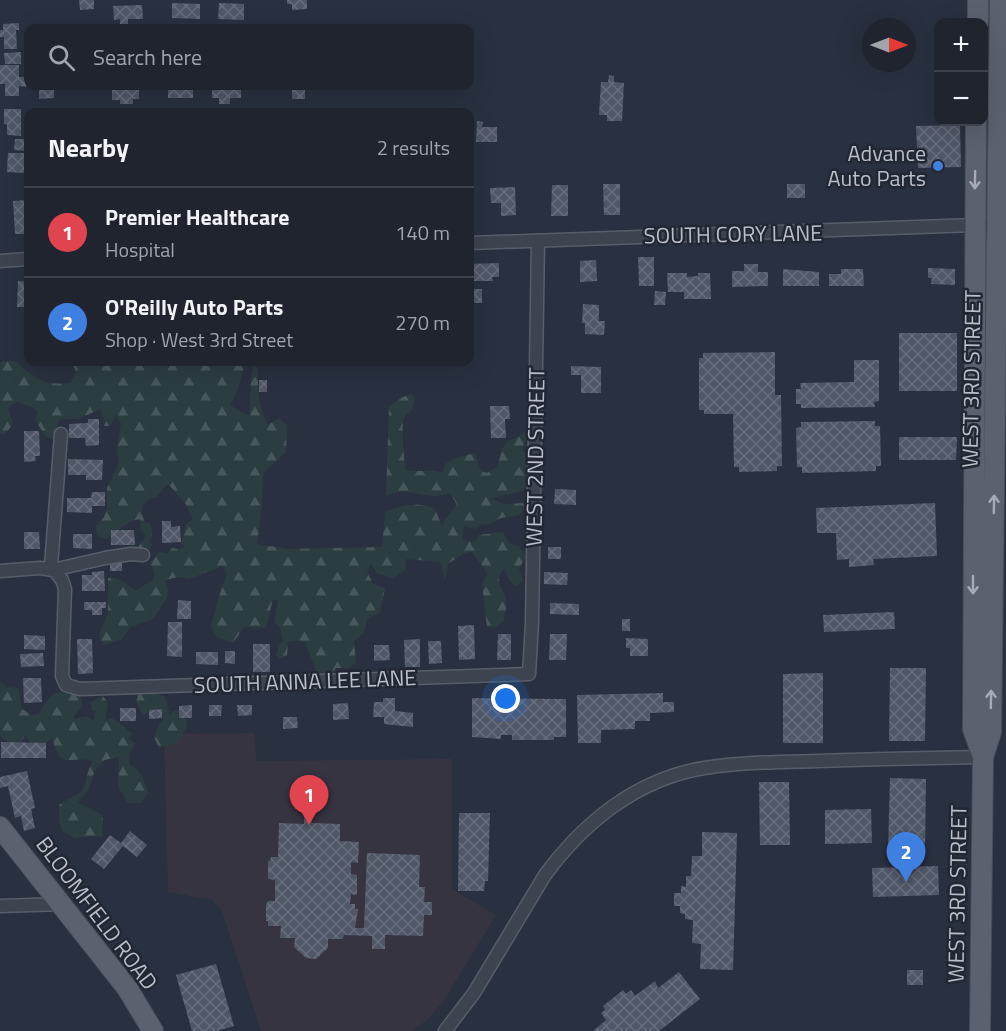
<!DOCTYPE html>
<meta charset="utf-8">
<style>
:root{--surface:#1f242f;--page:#272c37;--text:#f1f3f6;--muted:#a1a4aa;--line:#3c414b;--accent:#8bbbb9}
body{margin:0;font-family:"Titillium Web",sans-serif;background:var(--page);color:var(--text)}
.controls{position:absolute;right:18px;top:18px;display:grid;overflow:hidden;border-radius:12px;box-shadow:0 6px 24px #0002}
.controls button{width:54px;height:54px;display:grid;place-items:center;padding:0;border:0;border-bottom:2px solid var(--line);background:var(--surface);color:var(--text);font:30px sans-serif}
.compass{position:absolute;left:862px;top:18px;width:54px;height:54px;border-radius:50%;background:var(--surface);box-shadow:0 6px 24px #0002;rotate:90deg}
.you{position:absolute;left:506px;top:699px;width:21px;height:21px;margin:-15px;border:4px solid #fff;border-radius:50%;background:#1a73e8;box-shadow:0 0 0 9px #1a73e833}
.badge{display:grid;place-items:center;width:39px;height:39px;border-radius:50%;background:var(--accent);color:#fff;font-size:20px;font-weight:700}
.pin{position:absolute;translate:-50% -50px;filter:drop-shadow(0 2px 3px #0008)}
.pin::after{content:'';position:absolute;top:32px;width:21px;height:18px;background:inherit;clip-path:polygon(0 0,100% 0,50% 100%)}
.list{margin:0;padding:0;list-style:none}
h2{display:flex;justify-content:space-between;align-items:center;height:78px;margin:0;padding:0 24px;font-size:26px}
h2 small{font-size:20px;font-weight:400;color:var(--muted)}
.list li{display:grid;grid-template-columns:39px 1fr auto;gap:18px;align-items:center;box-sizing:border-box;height:90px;padding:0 24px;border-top:2px solid var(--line)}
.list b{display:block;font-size:22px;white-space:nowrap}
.list p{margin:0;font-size:20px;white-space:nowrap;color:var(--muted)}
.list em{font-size:20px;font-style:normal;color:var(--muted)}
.icon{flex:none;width:33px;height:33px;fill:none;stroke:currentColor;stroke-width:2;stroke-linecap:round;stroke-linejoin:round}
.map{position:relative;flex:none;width:1006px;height:1031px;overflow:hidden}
.search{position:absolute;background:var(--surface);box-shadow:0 6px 24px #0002;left:24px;top:24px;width:450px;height:66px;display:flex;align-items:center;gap:15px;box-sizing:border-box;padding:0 21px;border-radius:12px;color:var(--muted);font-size:22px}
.panel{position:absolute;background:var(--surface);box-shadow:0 6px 24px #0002;left:24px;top:108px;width:450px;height:258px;border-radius:12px}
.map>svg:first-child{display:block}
.medical{fill:#373441}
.forest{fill:url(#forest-firs)}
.building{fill:url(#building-cross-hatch)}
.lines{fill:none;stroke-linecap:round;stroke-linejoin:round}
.minor-casing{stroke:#585e69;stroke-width:15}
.primary-casing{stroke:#474c58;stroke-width:22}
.minor{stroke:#3d434f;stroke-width:12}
.primary{stroke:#5b616f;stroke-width:20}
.oneway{stroke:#a7abb7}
.shop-dot{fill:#3f7fe0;stroke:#222734;stroke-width:2}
.labels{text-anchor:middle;stroke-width:5;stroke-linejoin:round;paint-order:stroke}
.poi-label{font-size:22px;fill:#babec9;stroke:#222734;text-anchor:end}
.street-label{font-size:22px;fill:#babec9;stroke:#222734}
</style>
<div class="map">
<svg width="1006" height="1031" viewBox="0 0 1006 1031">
<defs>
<pattern id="forest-firs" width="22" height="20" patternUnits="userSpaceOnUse" patternTransform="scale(1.5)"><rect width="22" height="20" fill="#2c3d41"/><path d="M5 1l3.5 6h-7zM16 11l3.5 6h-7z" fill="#48575b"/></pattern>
<pattern id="building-cross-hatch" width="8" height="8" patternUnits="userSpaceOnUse" patternTransform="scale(1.5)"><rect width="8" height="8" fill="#505767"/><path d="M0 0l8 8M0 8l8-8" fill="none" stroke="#676d7b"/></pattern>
</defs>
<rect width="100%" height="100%" fill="#29303f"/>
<polygon class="medical" points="255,733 256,761 452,759 452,889 496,915 443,1002 427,1020 412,1031 261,1031 222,911 212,900 168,892 164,734"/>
<g class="forest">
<path d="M3,361H15C35,378 42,386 70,383L76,372L72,362H246L237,391L230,405L244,414L250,415C251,401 249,376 254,366L258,369C258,389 258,408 268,425L279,418L287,426L286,452L263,473L262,506L257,544L288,549L382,547L385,512C403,505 417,501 435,509L442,526L445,519L457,505L450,493C426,503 408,483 386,497L389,406L403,397L411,394L415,398C414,402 413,408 411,411C405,418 408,411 404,418C401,423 404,464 406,470C420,473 429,468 443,473L445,464L453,459L475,453L481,471L487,473L497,467C500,459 502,444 510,440C519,436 519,438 526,429L528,434L522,450L528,455V481L523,491L492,498L503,504L523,503L526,506L520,515L501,518L489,525L481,524L476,529L464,526L462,539L465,541H475L479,535L503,532L509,543L518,546L524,553L525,558L519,569L523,581L517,586L510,581L504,568C492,584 504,586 506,600C507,607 505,614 504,620L496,627H487L482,584L488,574L472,552L464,553L448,564L445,580L440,562L406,559L405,570L393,578L377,573L371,564L367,571L373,584L385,588L380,612L367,619L364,633L354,641L356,662L349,668H336L327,684L316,673C316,667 314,664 311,658C305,643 306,638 286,642L288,645L287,656L281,659L276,655L279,645L284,640L282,638L280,627L274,622L278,601L273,599L266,628L244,627L233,643L217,637L211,626L220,593L227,575L223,566L189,579L179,577L165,580L168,589L167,598L153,619L131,627L121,640L103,645L99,635L108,614V578C121,577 125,584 136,590L153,580L155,574L150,563L159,552L167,554L172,548L177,549L186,547L181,544L186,524L193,519L185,503L168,484C163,488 162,492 157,496C155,498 151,498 148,500C138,507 143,514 145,523H149C154,530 152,535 149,542L152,545L149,552L143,553L138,547L146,536L141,531L140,519C127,521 117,531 106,539L97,535L96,526L104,517L107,509V488L119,463L117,450L121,423L116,415L110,426H104L101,409L78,419H61L57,425L55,439L46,437L35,420L38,412L32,407L17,402L8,408L13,424L5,434L0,433V363Z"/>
<path d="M0,681L6,687L19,688L21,708L31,715L39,714C50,693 58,685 81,698L82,706L74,716L75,719L86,716L94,721L96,711H93L90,703L103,696L108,703L105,721L112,718L133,734L128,738L135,743L129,755L130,765C141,771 144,780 148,792L141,803H128L118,787L119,757L105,760L95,770L89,789L78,803L99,813L103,817L102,837L94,836L75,838L62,831L59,820V805C66,799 79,796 83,789C88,780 86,770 93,762C84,756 66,764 60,757C56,752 54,744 52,738L35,752L26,735L16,748L0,736Z"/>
<polygon points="139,692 153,692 165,697 170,715 173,711 184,709 187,725 178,743 159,748 154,737 159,724 164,720 158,707 143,715 136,702"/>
</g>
<g class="building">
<polygon points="79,0 94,0 94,9 80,10"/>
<polygon points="287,0 307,0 307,9 292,10 292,4 287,4"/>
<polygon points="172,3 200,4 200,19 172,18"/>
<polygon points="219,3 244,4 244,20 218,19"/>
<polygon points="142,5 143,19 128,19 128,24 120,25 120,19 114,20 113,6"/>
<polygon points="19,23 19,30 16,30 17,49 4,49 4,37 0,37 0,30 3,30 3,24"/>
<polygon points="21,52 21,64 5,64 4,53"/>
<polygon points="0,65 19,65 19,77 26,77 26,87 19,86 19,96 5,96 5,84 0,84"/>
<polygon points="609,75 614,76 614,82 624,83 622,121 607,121 607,115 599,115 601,82 608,82"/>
<polygon points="39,86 59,86 59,88 54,88 54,98 39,99"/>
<polygon points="112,86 139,86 139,99 133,99 133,104 120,104 120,100 112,100"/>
<rect x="168" y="86" width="25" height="12"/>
<polygon points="212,86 241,86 241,98 230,98 230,104 219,104 219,98 212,98"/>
<rect x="292" y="86" width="13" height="13"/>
<polygon points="4,109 21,109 21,136 7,135 7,124 4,124"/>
<polygon points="477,121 483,122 482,127 497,127 497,142 476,142"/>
<polygon points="960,125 961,167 918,168 916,126"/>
<polygon points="15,139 28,139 28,151 14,150"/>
<polygon points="8,153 26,153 25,173 7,172"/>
<polygon points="603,184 620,184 620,215 604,215"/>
<rect x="787" y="184" width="18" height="14"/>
<polygon points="552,185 568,185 568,216 551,216"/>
<polygon points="515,187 516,215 501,216 501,203 491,203 490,188"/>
<polygon points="28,200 28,234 15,234 13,201"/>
<polygon points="638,257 654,257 654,286 639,286"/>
<polygon points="596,260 597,281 580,282 580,261"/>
<polygon points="499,263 499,277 492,277 493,281 472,281 472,276 470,277 470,264"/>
<polygon points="744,264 758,264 758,272 768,272 768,286 732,287 732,271 744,271"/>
<polygon points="928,268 955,269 955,285 931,284 932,278 928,278"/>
<polygon points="783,269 819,272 819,286 783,286"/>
<polygon points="841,269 863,269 864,286 829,286 829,274 841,274"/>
<polygon points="667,273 687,273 687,277 698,276 698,273 710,273 711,299 684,299 684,292 668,292"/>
<polygon points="18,281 28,282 28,307 17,307"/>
<rect x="470" y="289" width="12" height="14"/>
<polygon points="655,291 666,292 665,305 654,305"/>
<polygon points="583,304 599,305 599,321 605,321 604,335 585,334 585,323 582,323"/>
<rect x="899" y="333" width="58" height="58"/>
<polygon points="775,352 775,395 781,395 782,466 777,466 777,471 739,472 739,467 734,467 733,414 704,414 704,410 699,410 699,358 703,358 703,353"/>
<polygon points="854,360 879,360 879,401 874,402 875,407 801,408 801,404 796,404 796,389 801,389 800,383 854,382"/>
<polygon points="571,366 601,367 601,393 581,393 581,375 571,375"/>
<rect x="259" y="380" width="8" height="12"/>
<polygon points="490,406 509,406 510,419 505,419 506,438 491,438"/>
<polygon points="88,419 99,419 99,445 86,446 85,438 69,438 69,424 88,423"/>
<polygon points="875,421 875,426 880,426 881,466 876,466 876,471 802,473 802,467 797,467 796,428 801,427 801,422"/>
<polygon points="24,431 39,431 40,456 35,456 36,461 24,462"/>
<polygon points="899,437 957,437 956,460 899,460"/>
<polygon points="68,459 103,460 102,480 86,480 86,475 68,475"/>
<polygon points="555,489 576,490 576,505 554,504"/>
<polygon points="92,492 105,492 105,506 92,506 92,513 67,512 67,498 91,498"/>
<polygon points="935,503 937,556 873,559 874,565 849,567 849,559 837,560 836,533 817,533 816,508"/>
<polygon points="162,521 171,521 171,527 180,526 181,542 162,543"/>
<polygon points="111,530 134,530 135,545 111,545"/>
<polygon points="24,532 39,532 40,549 24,549"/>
<polygon points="73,534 92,534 92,549 73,548"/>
<rect x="548" y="547" width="13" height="12"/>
<polygon points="110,560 122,561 122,571 110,571"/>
<polygon points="104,571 105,591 82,591 82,575 92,575 92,572"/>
<polygon points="544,572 568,573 567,585 544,584"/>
<polygon points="178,600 191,601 191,619 177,619"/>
<polygon points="84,602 106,602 106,608 102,608 102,615 92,615 92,610 84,610"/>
<polygon points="550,603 579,604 579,615 550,614"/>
<polygon points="894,612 895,629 824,632 823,615"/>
<rect x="622" y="619" width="8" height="12"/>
<polygon points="168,622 182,622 182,657 167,656"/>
<polygon points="474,625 475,659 459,660 458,626"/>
<polygon points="498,634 511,634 511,660 497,660"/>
<polygon points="550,634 567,634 566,660 549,660"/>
<polygon points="24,635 45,636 45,650 24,649"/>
<polygon points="626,638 648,639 648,656 630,656 630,648 626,648"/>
<polygon points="77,639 92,639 93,673 78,674"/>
<polygon points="420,639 420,667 405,667 404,640"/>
<polygon points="428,641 441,641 442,663 429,664"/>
<rect x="253" y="644" width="17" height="28"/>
<polygon points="374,645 389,645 390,660 374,661"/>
<polygon points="225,651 235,651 235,664 225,663"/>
<polygon points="196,652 218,652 218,665 196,664"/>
<polygon points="43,653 44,666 21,667 20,654"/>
<polygon points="890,668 926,668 925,741 889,741"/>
<polygon points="823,673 823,743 783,743 783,674"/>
<polygon points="23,678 41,678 42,702 24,703"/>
<polygon points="663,693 663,702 674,702 674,712 650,713 650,721 635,721 635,729 601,730 601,743 578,743 577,695"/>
<polygon points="383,698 395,698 395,711 413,713 413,727 384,724 384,717 373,717 374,702 383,702"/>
<polygon points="472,698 566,699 566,737 554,737 554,740 512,740 512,735 501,735 501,739 472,737"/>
<polygon points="348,703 349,719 333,720 333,704"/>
<polygon points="192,705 192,718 179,718 179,706"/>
<polygon points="209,705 222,705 221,716 209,716"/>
<polygon points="237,705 252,705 252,715 238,716"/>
<rect x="120" y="708" width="16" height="13"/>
<polygon points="162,709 162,718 149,719 149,710"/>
<polygon points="283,717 297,717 298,728 283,729"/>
<polygon points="1,742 46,743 46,758 1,758"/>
<polygon points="27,771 35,808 31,809 35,828 24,831 21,816 15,818 8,786 0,788 0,777"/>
<polygon points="890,778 926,779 925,851 888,850"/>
<polygon points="759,782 789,782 790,845 760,845"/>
<polygon points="304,809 313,810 312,823 340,824 340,841 359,842 358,863 351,862 351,874 357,875 357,895 351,894 350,904 355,904 355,909 358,909 355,928 364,928 367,853 420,855 419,887 425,887 424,902 432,902 432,915 424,915 423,936 385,935 385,949 372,949 372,936 344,935 343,939 328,939 328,948 316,959 306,958 294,947 295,938 280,938 281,926 268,926 268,921 266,921 266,905 268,901 275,901 275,880 268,879 268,861 270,861 271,857 278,857 279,823 304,824"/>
<polygon points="871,809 872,843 825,844 825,810"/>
<polygon points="459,813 490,813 488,881 485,881 484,891 458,891"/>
<polygon points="130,831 147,845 137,857 123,846 104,869 91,859 110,835 121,843"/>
<polygon points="702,832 737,833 733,970 700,969 701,944 692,943 693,920 685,919 685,914 680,913 680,906 674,906 674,893 681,893 681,886 686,887 686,876 691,876 692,856 702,856"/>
<polygon points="938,866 939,895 873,897 872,868"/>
<polygon points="216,964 234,1026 217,1031 192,1031 176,975"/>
<rect x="907" y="970" width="16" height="15"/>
<polygon points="679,972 700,999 659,1031 593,1031 606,1020 601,1013 605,1010 603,1006 623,990 626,994 631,990 635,996 655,981 658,988"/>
</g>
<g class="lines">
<defs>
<g id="minor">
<polyline points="470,243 975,225 997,228"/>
<polyline points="0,261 28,259"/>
<polyline points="61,434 51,566 62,580 65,589 62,676 66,685 80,689 529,674 532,623 538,241"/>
<polyline points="0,571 40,568 53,570 105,558 131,554 143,555"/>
<polyline points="0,906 62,904"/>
<path d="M445,1031L474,993L545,875C584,822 637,779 704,768C742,762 780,762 818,761C873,759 928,758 983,757"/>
</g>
<g id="primary">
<polyline points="978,22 978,0"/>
<polyline points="976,122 973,729 983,757"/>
<polyline points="0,827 127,988 153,1031"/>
<polyline points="980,1031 983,757 991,732 1000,0"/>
</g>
</defs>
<use href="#minor" class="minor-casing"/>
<use href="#primary" class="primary-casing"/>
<use href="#minor" class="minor"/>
<use href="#primary" class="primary"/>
</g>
<defs><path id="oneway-shaft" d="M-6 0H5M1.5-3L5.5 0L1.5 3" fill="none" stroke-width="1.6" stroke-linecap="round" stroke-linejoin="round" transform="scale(1.5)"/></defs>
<g class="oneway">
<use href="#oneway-shaft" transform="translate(975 180) rotate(91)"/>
<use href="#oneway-shaft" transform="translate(994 504) rotate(-89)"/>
<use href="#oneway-shaft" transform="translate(973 585) rotate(90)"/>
<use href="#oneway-shaft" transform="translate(991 699) rotate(-89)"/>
</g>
<circle class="shop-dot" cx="938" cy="166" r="6"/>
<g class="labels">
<g class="poi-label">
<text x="926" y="161">Advance<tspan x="926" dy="25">Auto Parts</tspan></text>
</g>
<g class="street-label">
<text transform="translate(733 234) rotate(-1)" y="8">SOUTH CORY LANE</text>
<text transform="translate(971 379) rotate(-89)" y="8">WEST 3RD STREET</text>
<text transform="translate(535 457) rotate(-89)" y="8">WEST 2ND STREET</text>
<text transform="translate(305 681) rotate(-2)" y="8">SOUTH ANNA LEE LANE</text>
<text transform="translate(957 894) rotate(-89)" y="8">WEST 3RD STREET</text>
<text transform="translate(97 913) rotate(53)" y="8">BLOOMFIELD ROAD</text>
</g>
</g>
</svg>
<div class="controls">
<button>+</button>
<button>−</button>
</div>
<svg class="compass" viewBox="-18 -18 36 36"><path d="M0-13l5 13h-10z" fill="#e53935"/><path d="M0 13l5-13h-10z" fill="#a1a4aa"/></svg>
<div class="you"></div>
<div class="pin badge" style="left:309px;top:825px;background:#e0444e">1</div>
<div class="pin badge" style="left:906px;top:882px;background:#3f7fe0">2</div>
<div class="search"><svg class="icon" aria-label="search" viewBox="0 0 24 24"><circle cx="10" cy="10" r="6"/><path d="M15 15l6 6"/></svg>Search here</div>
<section class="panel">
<h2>Nearby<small>2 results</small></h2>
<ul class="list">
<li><span class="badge" style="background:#e0444e">1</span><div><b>Premier Healthcare</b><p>Hospital</p></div><em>140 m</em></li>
<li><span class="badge" style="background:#3f7fe0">2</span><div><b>O'Reilly Auto Parts</b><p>Shop · West 3rd Street</p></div><em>270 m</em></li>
</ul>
</section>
</div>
